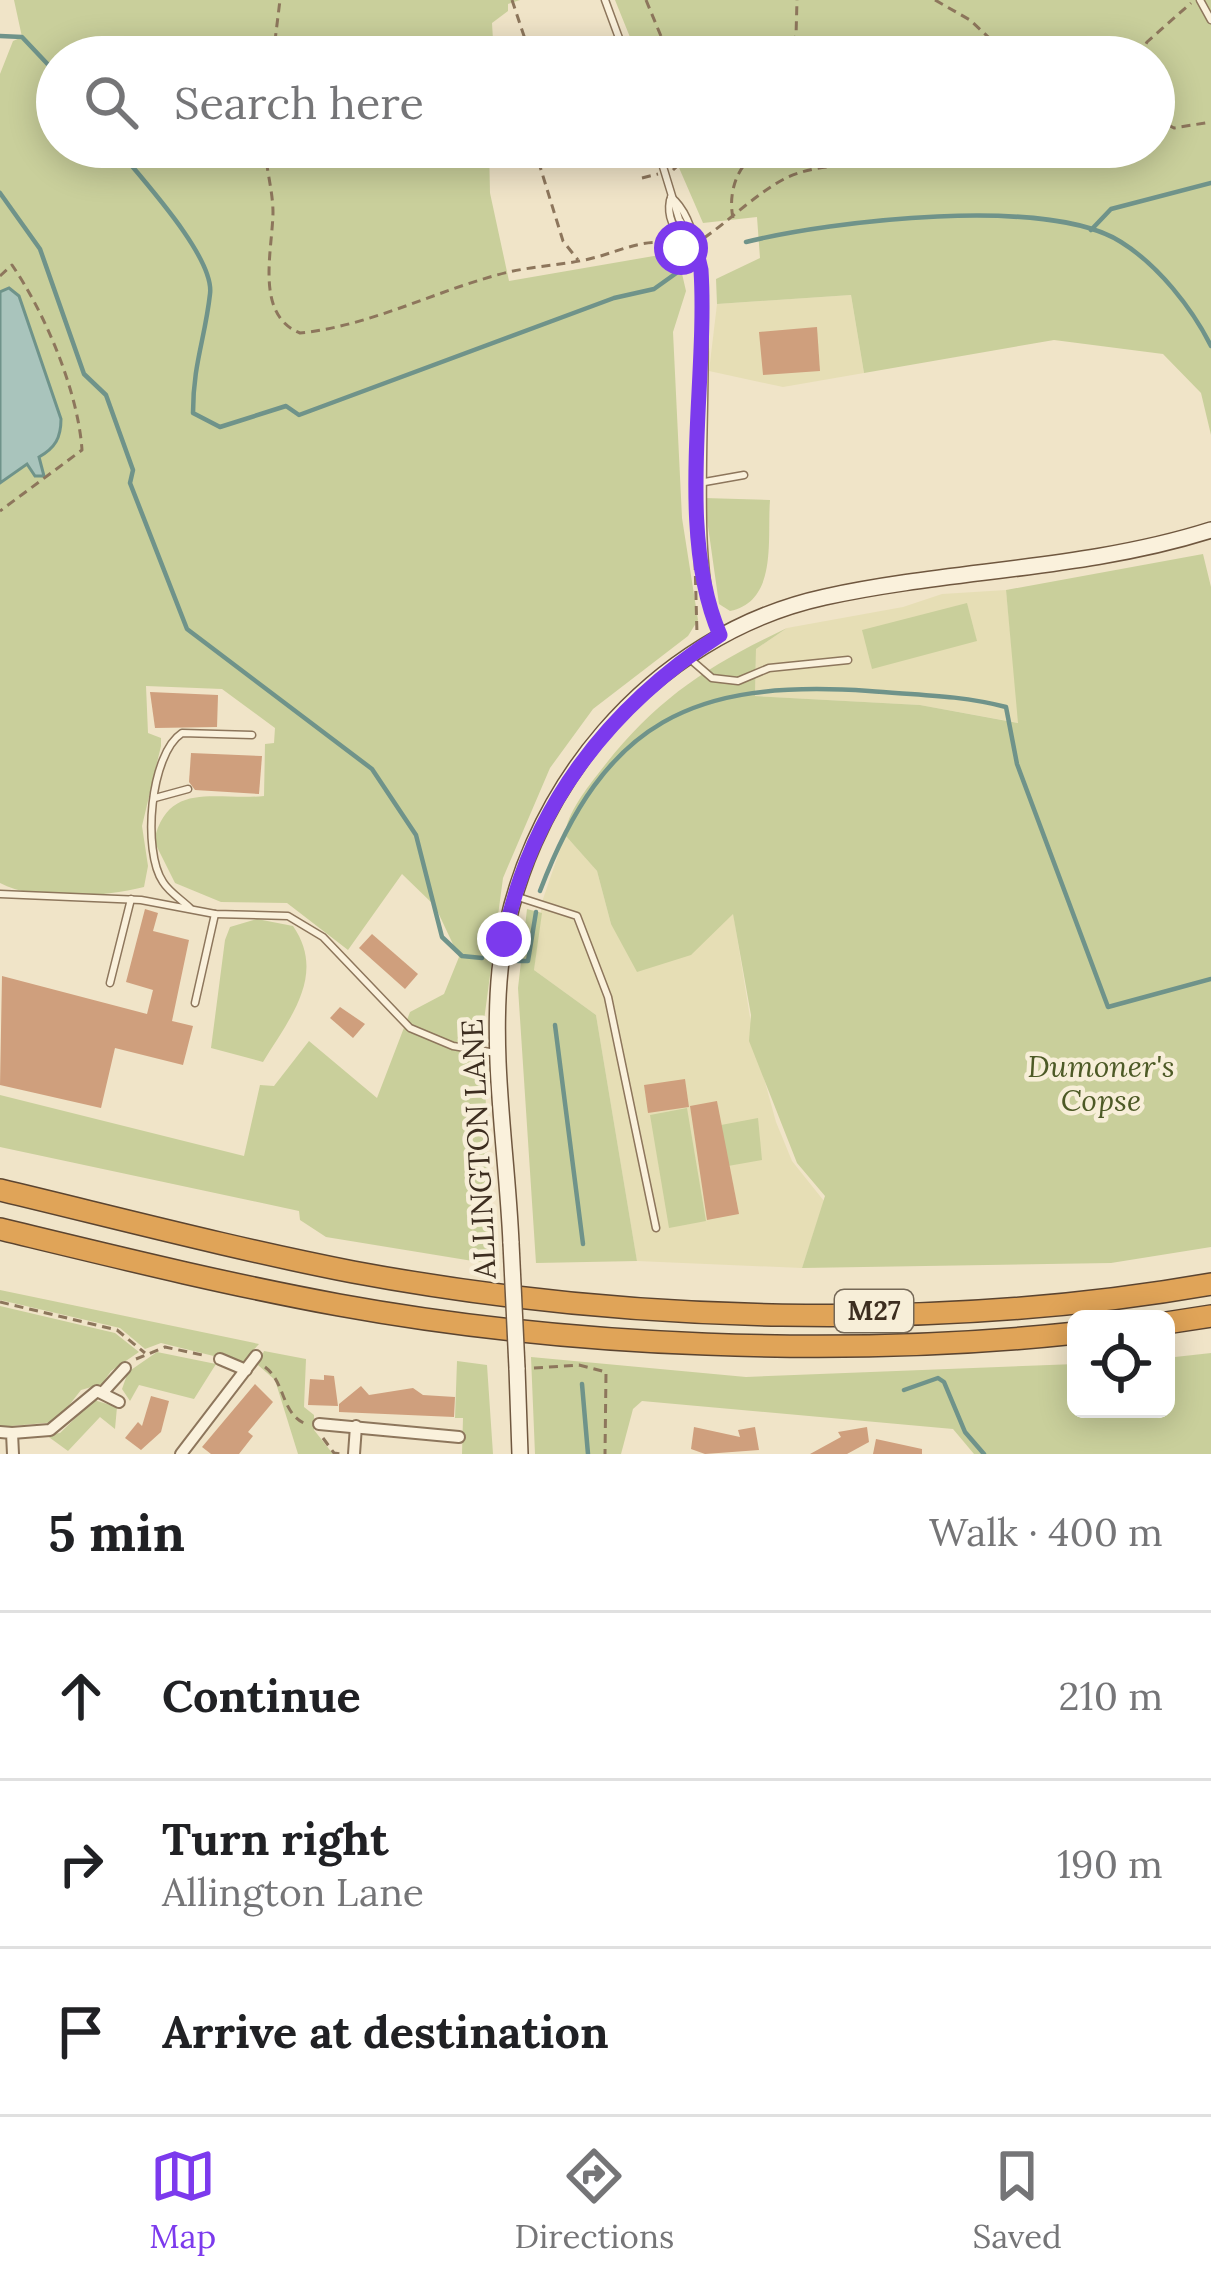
<!DOCTYPE html>
<meta charset="utf-8">
<style>
:root{--surface:#fff;--page:#f6f6f6;--text:#202124;--muted:#757577;--line:#e0e0e0;--accent:#7c3aed}
body{margin:0;font-family:Lora,serif;background:var(--page);color:var(--text)}
.controls{position:absolute;right:36px;bottom:36px;display:grid;overflow:hidden;border-radius:18px;box-shadow:0 6px 30px #0003}
.controls button{width:108px;height:108px;display:grid;place-items:center;padding:0;border:0;border-bottom:3px solid var(--line);background:var(--surface);color:var(--text);font:60px sans-serif}
.stop{position:absolute;width:36px;height:36px;margin:-27px;border:9px solid #7c3aed;border-radius:50%;background:#fff}
.stop.end{background:#7c3aed;border-color:#fff;box-shadow:0 3px 12px #0008}
.list{margin:0;padding:0;list-style:none}
h2{display:flex;justify-content:space-between;align-items:center;height:156px;margin:0;padding:0 48px;font-size:51px}
h2 small{font-size:39px;font-weight:400;color:var(--muted)}
.list li{display:grid;grid-template-columns:78px 1fr auto;gap:36px;align-items:center;box-sizing:border-box;height:168px;padding:0 48px;border-top:3px solid var(--line)}
.list b{display:block;font-size:45px;white-space:nowrap}
.list p{margin:0;font-size:39px;white-space:nowrap;color:var(--muted)}
.list em{font-size:39px;font-style:normal;color:var(--muted)}
.icon{flex:none;width:66px;height:66px;fill:none;stroke:currentColor;stroke-width:2;stroke-linecap:round;stroke-linejoin:round}
.map{position:relative;flex:none;width:1211px;height:1454px;overflow:hidden}
.search{position:absolute;background:var(--surface);box-shadow:0 6px 30px #0003;left:36px;right:36px;top:36px;height:132px;display:flex;align-items:center;gap:30px;box-sizing:border-box;padding:0 42px;border-radius:66px;color:var(--muted);font-size:45px}
.sheet{height:660px;background:var(--surface)}
nav{display:flex;justify-content:space-around;align-items:center;box-sizing:border-box;height:168px;border-top:3px solid var(--line);background:var(--surface);font-size:33px;color:var(--muted)}
nav a{display:grid;justify-items:center;gap:6px}
nav .on{color:var(--accent)}
.map>svg:first-child{display:block}
.farmland{fill:#e6deb5}
.green{fill:#c9cf9b}
.water{fill:#a9c4bc;stroke:#6f938a;stroke-width:3}
.lines{fill:none;stroke-linecap:round;stroke-linejoin:round}
.stream{stroke:#6f938a;stroke-width:4.5}
.building{fill:#cf9f7d}
.lane-casing{stroke:#8d765c;stroke-width:9}
.street-casing{stroke:#8d765c;stroke-width:14}
.secondary-casing{stroke:#6f573f;stroke-width:18}
.highway-casing{stroke:#5b4430;stroke-width:24}
.path{stroke:#8d765c;stroke-width:3;stroke-dasharray:9 6;stroke-linecap:butt}
.lane{stroke:#faf1dc;stroke-width:6}
.street{stroke:#faf1dc;stroke-width:10}
.secondary{stroke:#faf1dc;stroke-width:15}
.highway{stroke:#e0a458;stroke-width:21}
.secondary-bridge-casing{stroke:#6f573f;stroke-width:18;stroke-linecap:butt}
.secondary-bridge{stroke:#faf1dc;stroke-width:15}
.route{stroke:#7c3aed;stroke-width:15}
.labels{text-anchor:middle;stroke-width:9;stroke-linejoin:round;paint-order:stroke}
.shield{fill:#f7eed8;stroke:#756857;stroke-width:3}
.shield-label{font-size:27px;font-weight:bold;fill:#3d2e20}
.park-label{font-size:30px;font-style:italic;fill:#4d5a26;stroke:#f7eed8}
.street-label{font-size:30px;fill:#3d2e20;stroke:#f7eed8}
</style>
<div class="map">
<svg width="1211" height="1454" viewBox="0 0 1211 1454">
<rect width="100%" height="100%" fill="#f0e4c8"/>
<g class="farmland">
<polygon points="851,295 864,373 783,387 709,371 717,304"/>
<polygon points="1006,590 1019,723 920,705 755,696 756,649 787,628 903,607 942,594"/>
<polygon points="565,835 597,871 611,924 691,954 733,912 754,1042 776,1122 792,1161 824,1201 802,1268 637,1261 596,1015 534,970 542,902"/>
</g>
<g class="green">
<path d="M14,0H520L508,4V11L492,23L494,57H57V147H489L490,193L509,281L677,252L686,291L673,332L682,518L698,620L688,636L593,709L550,768L503,878L483,1028L473,1056L485,1078L491,1264L326,1237L300,1220L299,1211L0,1147V1095L244,1156L260,1085L274,1086L309,1041L377,1098L410,1012L444,994L459,957L435,906L402,874L348,950L287,903L221,902L175,883L154,841C168,780 215,801 264,796L265,744L274,743L275,728L222,689L146,686L148,733L161,738V746L142,826L148,866L144,887C105,897 36,902 0,883V74L13,41L22,37Z"/>
<polygon points="615,0 1211,0 1211,435 1201,393 1163,354 1054,340 864,373 851,295 717,304 716,279 760,258 757,217 703,223 670,147 1154,147 1154,57 638,57"/>
<path d="M704,498L770,500C767,540 778,601 730,611L719,604Z"/>
<path d="M1203,554L1211,587V1247L1111,1263L802,1268L825,1196L797,1163L749,1041L751,1015L733,914L691,955L637,972L611,924L597,871L565,835C567,813 587,788 601,770C656,699 707,666 787,628L756,649L755,696L920,705L1018,723L1006,590Z"/>
<polygon points="967,603 977,641 872,669 862,630"/>
<polygon points="527,909 542,913 534,970 596,1015 637,1261 536,1263 518,988"/>
<path d="M257,919L293,926C327,975 289,1019 263,1062L211,1048L225,940L230,927Z"/>
<polygon points="687,1108 706,1221 669,1228 650,1115"/>
<polygon points="758,1118 762,1160 728,1166 721,1125"/>
<polygon points="0,1290 259,1344 242,1363 161,1343 145,1349 120,1328 0,1300"/>
<polygon points="0,1306 115,1333 139,1352 111,1371 102,1384 81,1390 56,1422 0,1427"/>
<polygon points="264,1351 306,1359 304,1407 314,1415 314,1430 333,1454 298,1454 275,1380 258,1365"/>
<polygon points="157,1352 216,1364 194,1399 139,1385 130,1401 122,1389 128,1372"/>
<polygon points="1211,1353 1211,1454 974,1454 953,1429 642,1401 633,1409 621,1454 535,1454 531,1357 746,1377 1076,1364 1076,1409 1166,1409 1166,1358"/>
<polygon points="457,1361 487,1365 493,1454 462,1454 463,1418 455,1418"/>
<polygon points="94,1400 117,1407 115,1429 100,1417 68,1451 46,1435 60,1433"/>
</g>
<path class="water" d="M9,288L19,296L61,419C61,438 55,448 39,457L44,476H35L27,464L0,483V292Z"/>
<g class="lines">
<g class="stream">
<polyline points="0,36 22,37 57,74"/>
<path d="M116,147C140,177 215,257 210,294C205,339 193,364 193,413L220,427L286,406L299,415L614,298L654,289L689,264"/>
<polyline points="0,193 40,249 84,374 106,395 133,470 130,483 187,629 372,769 416,835 442,937 462,956 482,958"/>
<polyline points="1091,230 1111,209 1211,183"/>
<path d="M746,242C830,221 1048,195 1121,242C1158,265 1192,308 1211,346"/>
<path d="M540,891C605,720 693,679 869,691C917,695 960,695 1006,707L1017,764L1108,1007L1211,979"/>
<polyline points="517,961 528,961 536,912"/>
<polyline points="555,1025 583,1244"/>
<polyline points="582,1384 588,1454"/>
<polyline points="904,1390 938,1378 944,1382 965,1432 984,1454"/>
</g>
</g>
<g class="building">
<polygon points="817,327 820,371 763,375 759,332"/>
<polygon points="150,692 218,695 217,727 155,728"/>
<polygon points="191,753 262,756 259,794 195,790 189,782"/>
<polygon points="145,909 158,913 153,931 189,940 172,1021 193,1026 183,1065 115,1048 101,1108 0,1085 2,976 147,1014 153,990 126,982"/>
<polygon points="372,934 418,974 405,989 359,948"/>
<polygon points="340,1007 365,1024 353,1038 330,1018"/>
<polygon points="685,1079 689,1107 648,1113 644,1085"/>
<polygon points="717,1101 739,1214 707,1220 690,1106"/>
<polygon points="324,1375 334,1376 338,1406 308,1405 310,1379 324,1380"/>
<polygon points="255,1384 273,1402 248,1432 253,1436 239,1454 211,1454 202,1447"/>
<polygon points="361,1386 369,1395 413,1388 423,1395 455,1397 454,1417 339,1412 339,1404"/>
<polygon points="151,1396 169,1401 161,1432 141,1450 125,1438 138,1422 142,1426"/>
<polygon points="694,1427 740,1437 738,1430 755,1427 759,1450 705,1454 691,1449"/>
<polygon points="867,1427 869,1442 847,1454 810,1454 841,1437 838,1432"/>
<polygon points="876,1439 922,1449 922,1454 873,1454"/>
</g>
<g class="lines">
<defs>
<g id="lane">
<polyline points="605,0 626,57"/>
<polyline points="1200,0 1211,20"/>
<polyline points="657,147 679,219 694,243"/>
<path d="M671,197C738,250 676,535 720,635"/>
<path d="M670,200C667,216 673,231 687,239"/>
<polyline points="699,483 744,475"/>
<polyline points="690,659 712,678 738,681 769,668 848,660"/>
<polyline points="155,798 188,789"/>
<polyline points="0,894 141,900 215,914 288,916 323,937 410,1028 453,1046 496,1053"/>
<polyline points="518,897 577,916 608,997 656,1228"/>
<path d="M190,908C182,900 169,892 163,882C142,851 150,754 182,733L252,735"/>
<polyline points="110,983 131,899"/>
<polyline points="195,1003 215,914"/>
</g>
<g id="street">
<polyline points="220,1359 246,1370"/>
<polyline points="104,1391 125,1368"/>
<polyline points="319,1424 459,1437"/>
<polyline points="0,1432 12,1433 13,1454"/>
<polyline points="12,1433 50,1430 97,1391 119,1402"/>
<polyline points="181,1454 256,1356"/>
<polyline points="354,1454 356,1426"/>
</g>
<g id="secondary">
<path d="M511,1243C507,1153 491,1060 500,970C518,794 651,635 825,597C953,569 1085,570 1211,530"/>
<polyline points="517,1368 520,1454"/>
</g>
<g id="highway">
<path d="M0,1190C117,1218 235,1249 353,1272C626,1323 938,1332 1211,1284"/>
<path d="M0,1229C112,1256 225,1284 339,1305C569,1347 844,1358 1076,1333"/>
<polyline points="1166,1323 1211,1316"/>
</g>
</defs>
<use href="#lane" class="lane-casing"/>
<use href="#street" class="street-casing"/>
<use href="#secondary" class="secondary-casing"/>
<use href="#highway" class="highway-casing"/>
<g class="path">
<polyline points="512,0 531,57"/>
<polyline points="646,0 663,41 675,53"/>
<polyline points="935,0 970,20 1002,50 998,57"/>
<polyline points="273,57 280,0"/>
<polyline points="784,57 796,36 797,0"/>
<polyline points="1139,57 1147,42 1191,3"/>
<polyline points="1154,118 1174,128 1211,122"/>
<path d="M265,147C266,169 273,191 273,213C272,253 255,315 300,333C369,326 431,293 497,275C528,266 559,266 589,259C624,251 654,231 686,251"/>
<polyline points="534,147 563,241 578,260"/>
<polyline points="673,170 698,147"/>
<polyline points="642,178 658,174"/>
<path d="M733,218C727,189 740,156 770,147"/>
<path d="M704,238C730,220 759,191 788,177C837,155 899,175 944,147"/>
<path d="M0,276L12,265C45,313 78,391 82,450L0,511"/>
<polyline points="695,561 697,634"/>
<polyline points="0,1302 117,1330 145,1353"/>
<polyline points="136,1359 165,1347 207,1356"/>
<path d="M265,1367C286,1383 281,1414 306,1424"/>
<polyline points="534,1368 579,1365 606,1372 605,1454"/>
<polyline points="323,1438 334,1453 342,1454"/>
</g>
<use href="#lane" class="lane"/>
<use href="#street" class="street"/>
<use href="#secondary" class="secondary"/>
<use href="#highway" class="highway"/>
<defs>
<polyline id="secondary-bridge" points="511,1243 517,1368"/>
</defs>
<use href="#secondary-bridge" class="secondary-bridge-casing"/>
<use href="#secondary-bridge" class="secondary-bridge"/>
</g>
<g class="lines">
<path class="route" d="M504,939C530,808 609,707 720,635C675,531 708,383 701,270L695,244L686,251L681,248"/>
</g>
<g class="labels">
<rect class="shield" x="835" y="1290" width="78" height="42" rx="9"/>
<g class="shield-label">
<text x="874" y="1320">M27</text>
</g>
<g class="park-label">
<text x="1101" y="1077">Dumoner's<tspan x="1101" dy="34">Copse</tspan></text>
</g>
<g class="street-label">
<text transform="translate(479 1149) rotate(-93)" y="10">ALLINGTON LANE</text>
</g>
</g>
</svg>
<div class="controls">
<button><svg class="icon" aria-label="locate" viewBox="0 0 24 24"><circle cx="12" cy="12" r="6"/><path d="M12 2v4M12 18v4M2 12h4M18 12h4"/></svg></button>
</div>
<div class="stop" style="left:681px;top:248px"></div>
<div class="stop end" style="left:504px;top:939px"></div>
<div class="search"><svg class="icon" aria-label="search" viewBox="0 0 24 24"><circle cx="10" cy="10" r="6"/><path d="M15 15l6 6"/></svg>Search here</div>
</div>
<section class="sheet">
<h2>5 min<small>Walk · 400 m</small></h2>
<ul class="list">
<li><svg class="icon" aria-label="ahead" viewBox="0 0 24 24"><path d="M12 20V5M6 11l6-6 6 6"/></svg><div><b>Continue</b></div><em>210 m</em></li>
<li><svg class="icon" aria-label="right" viewBox="0 0 24 24"><path d="M7 20v-9h11M14 6l5 5-5 5"/></svg><div><b>Turn right</b><p>Allington Lane</p></div><em>190 m</em></li>
<li><svg class="icon" aria-label="arrive" viewBox="0 0 24 24"><path d="M6 21V4h12l-3 4 3 4H6"/></svg><div><b>Arrive at destination</b></div></li>
</ul>
</section>
<nav>
<a class="on"><svg class="icon" aria-label="map" viewBox="0 0 24 24"><path d="M3 6l6-2 6 2 6-2v14l-6 2-6-2-6 2zM9 4v14M15 6v14"/></svg>Map</a>
<a><svg class="icon" aria-label="directions" viewBox="0 0 24 24"><path d="M12 3l9 9-9 9-9-9zM9 14v-3h6M13 9l2 2-2 2"/></svg>Directions</a>
<a><svg class="icon" aria-label="saved" viewBox="0 0 24 24"><path d="M7 4h10v16l-5-4-5 4z"/></svg>Saved</a>
</nav>
